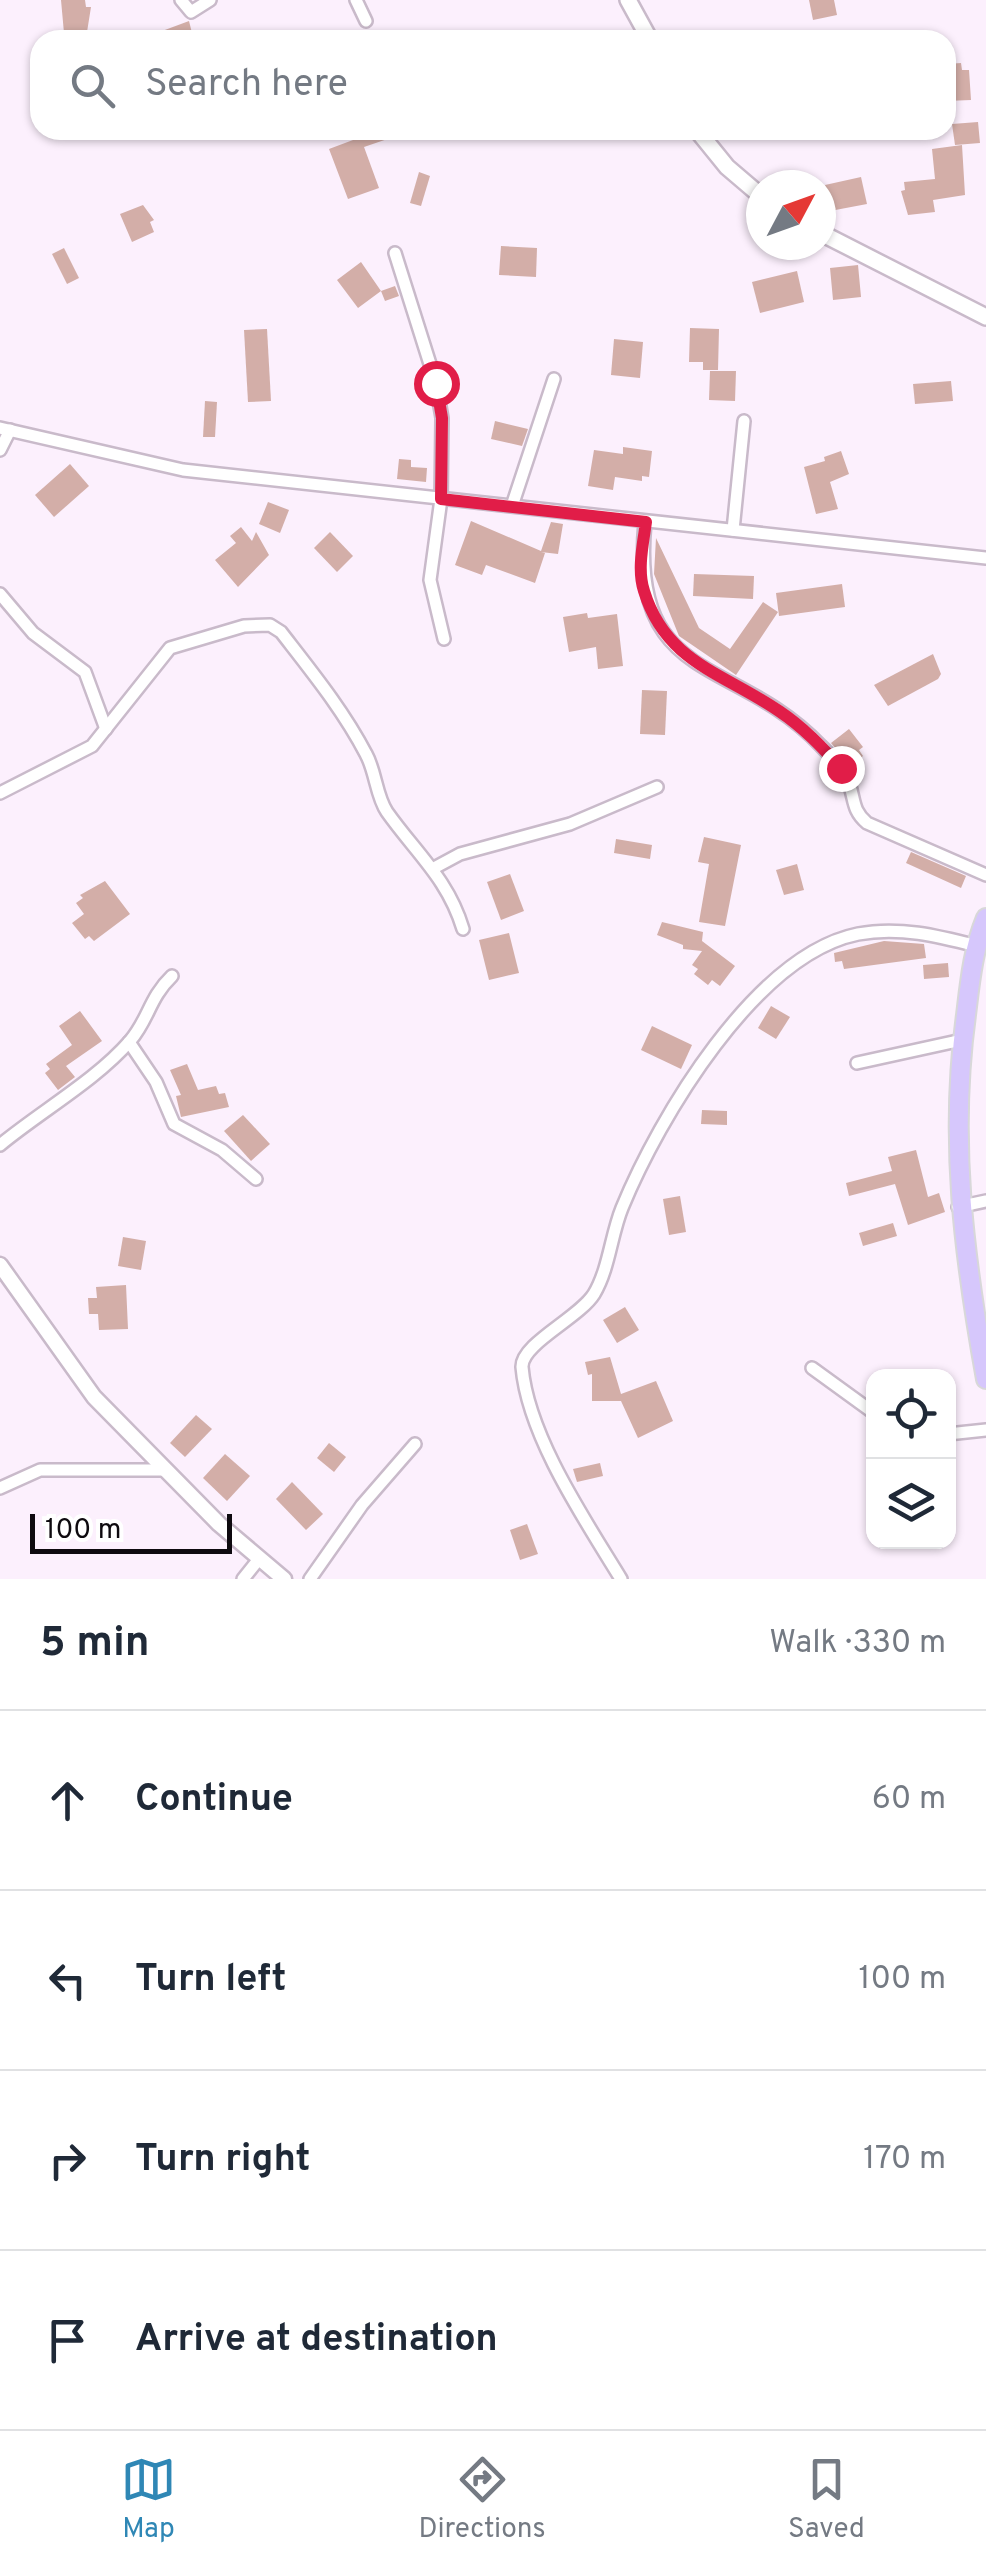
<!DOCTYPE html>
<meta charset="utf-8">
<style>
:root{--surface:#fff;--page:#f2f2f3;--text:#1f2937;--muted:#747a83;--line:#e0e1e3;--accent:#2f87b5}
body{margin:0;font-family:Overpass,sans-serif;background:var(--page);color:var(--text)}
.controls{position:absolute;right:30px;bottom:30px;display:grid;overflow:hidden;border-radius:20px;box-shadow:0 2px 8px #0004}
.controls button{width:90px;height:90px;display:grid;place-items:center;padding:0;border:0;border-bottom:2px solid var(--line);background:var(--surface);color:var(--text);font:50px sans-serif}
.compass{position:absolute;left:746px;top:170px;width:90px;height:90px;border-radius:50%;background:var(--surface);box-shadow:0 2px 8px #0004;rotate:49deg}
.scale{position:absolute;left:30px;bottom:25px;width:202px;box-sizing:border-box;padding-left:10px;border:5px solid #0e0a0f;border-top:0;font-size:28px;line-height:35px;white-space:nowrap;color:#0e0a0f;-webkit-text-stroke:8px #fff;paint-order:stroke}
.stop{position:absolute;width:30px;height:30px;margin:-22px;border:8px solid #e11d48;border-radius:50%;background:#fff}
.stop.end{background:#e11d48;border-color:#fff;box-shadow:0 2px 10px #0008}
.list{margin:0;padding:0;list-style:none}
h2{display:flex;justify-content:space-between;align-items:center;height:130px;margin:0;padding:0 40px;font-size:42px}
h2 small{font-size:32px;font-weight:400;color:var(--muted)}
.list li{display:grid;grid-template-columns:65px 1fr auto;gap:30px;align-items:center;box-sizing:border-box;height:180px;padding:0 40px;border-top:2px solid var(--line)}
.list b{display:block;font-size:38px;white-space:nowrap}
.list em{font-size:32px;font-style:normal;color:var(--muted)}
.icon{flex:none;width:55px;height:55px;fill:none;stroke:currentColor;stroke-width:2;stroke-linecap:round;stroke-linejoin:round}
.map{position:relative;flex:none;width:986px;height:1579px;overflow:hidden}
.search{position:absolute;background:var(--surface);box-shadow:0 2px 8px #0004;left:30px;right:30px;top:30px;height:110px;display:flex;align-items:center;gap:25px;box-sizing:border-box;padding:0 35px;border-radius:30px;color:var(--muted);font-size:38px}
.sheet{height:850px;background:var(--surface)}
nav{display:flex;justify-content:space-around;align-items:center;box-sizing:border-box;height:140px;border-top:2px solid var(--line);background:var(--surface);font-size:28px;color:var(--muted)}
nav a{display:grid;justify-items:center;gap:5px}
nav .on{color:var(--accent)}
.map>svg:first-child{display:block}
.building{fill:#d3aea8}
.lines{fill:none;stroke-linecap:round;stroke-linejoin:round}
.minor-casing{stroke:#c9baca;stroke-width:16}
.tertiary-casing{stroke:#c9baca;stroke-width:19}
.secondary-casing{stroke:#c9baca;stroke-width:20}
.primary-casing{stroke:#d8d8d9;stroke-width:22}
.minor{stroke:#fff;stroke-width:11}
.tertiary{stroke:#fff;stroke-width:14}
.secondary{stroke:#fff;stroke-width:15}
.primary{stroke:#d6c7fc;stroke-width:18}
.route{stroke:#e11d48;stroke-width:12}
</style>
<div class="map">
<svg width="986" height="1579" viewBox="0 0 986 1579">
<rect width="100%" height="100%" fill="#fcf0fd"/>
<g class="building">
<polygon points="61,0 85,0 86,7 91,7 87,32 64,33"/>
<polygon points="809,0 834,0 837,15 813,20"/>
<polygon points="189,21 192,33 169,40 138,40"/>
<polygon points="961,63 962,70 969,70 971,100 946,101 946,64"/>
<polygon points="978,122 980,143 955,145 952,124"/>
<polygon points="359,130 408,132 364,147 379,188 348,199 329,149 361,137"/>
<polygon points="962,145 965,195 933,200 935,212 908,215 901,191 905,190 904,182 935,179 932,149"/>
<polygon points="419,172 430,176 421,206 410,203"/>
<polygon points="861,177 867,204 830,211 825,185"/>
<polygon points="143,205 154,220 150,222 154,232 132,242 120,214"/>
<polygon points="501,246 537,248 536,277 499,275"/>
<polygon points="64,248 79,278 67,284 52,254"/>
<polygon points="361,262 381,291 395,286 399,296 385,301 381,291 358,308 337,280"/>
<polygon points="858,265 861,297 833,300 830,268"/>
<polygon points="797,271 804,302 760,313 752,282"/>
<polygon points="690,328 719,329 718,370 703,370 703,362 689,362"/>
<polygon points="267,329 271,401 248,402 244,330"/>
<polygon points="614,339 643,342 640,378 611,375"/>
<polygon points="710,371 736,371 735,401 709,400"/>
<polygon points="951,381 953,401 915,404 913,384"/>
<polygon points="205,401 217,402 215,437 203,437"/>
<polygon points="495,421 528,429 522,446 491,439"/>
<polygon points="623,447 652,451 649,477 642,476 642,481 615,477 613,490 588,486 594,450 623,454"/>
<polygon points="841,451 849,474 830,482 838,509 816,514 804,467 825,461 824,457"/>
<polygon points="399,459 411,460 411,467 427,468 426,482 397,479"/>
<polygon points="70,464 89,486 54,517 35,495"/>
<polygon points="268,502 289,510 280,533 259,524"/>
<polygon points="471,521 541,551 551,522 563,524 558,554 541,552 545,553 535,583 486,565 482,575 455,565"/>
<polygon points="241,527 252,541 256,532 269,555 238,587 215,560 236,543 230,536"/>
<polygon points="330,532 353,556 337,572 314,548"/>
<polygon points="656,538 699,628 730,649 763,602 778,612 736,675 679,636 654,574"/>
<polygon points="694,574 754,576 753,599 693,596"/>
<polygon points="842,584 845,607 779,616 776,593"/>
<polygon points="587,613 588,618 617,614 623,666 598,669 596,647 569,652 563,617"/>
<polygon points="933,654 941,674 938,679 888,706 874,685"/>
<polygon points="642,690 667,691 665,735 640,734"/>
<polygon points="849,729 863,747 859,750 863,756 851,766 831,743"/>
<polygon points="704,837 741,845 725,926 699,922 709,864 698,862"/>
<polygon points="616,839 652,845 650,859 614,853"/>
<polygon points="911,852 966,876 961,888 906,863"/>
<polygon points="797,864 804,890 784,895 776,870"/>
<polygon points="510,874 524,911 501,920 487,882"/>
<polygon points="105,881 130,914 94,941 89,936 85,939 72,923 84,914 76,903 83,898 80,895"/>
<polygon points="662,922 703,932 702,941 735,966 720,986 712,980 708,985 694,974 698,969 692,965 702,951 683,949 683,945 657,935"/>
<polygon points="509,933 519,973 489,980 479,940"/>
<polygon points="884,941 924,944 926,958 844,969 842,961 835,962 834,953"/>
<polygon points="948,963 949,977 924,979 923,965"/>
<polygon points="771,1006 790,1017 776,1039 758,1028"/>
<polygon points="80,1011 102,1041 66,1066 75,1077 58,1090 45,1073 50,1069 46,1064 72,1045 59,1026"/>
<polygon points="652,1026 692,1045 681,1069 641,1050"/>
<polygon points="187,1064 198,1090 216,1086 219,1094 225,1093 229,1107 181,1117 176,1096 181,1095 170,1070"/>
<polygon points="702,1110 727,1111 727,1125 701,1124"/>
<polygon points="243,1115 270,1144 251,1161 224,1131"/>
<polygon points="916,1150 928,1197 939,1193 945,1212 908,1225 895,1184 849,1196 846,1183 892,1171 888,1157"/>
<polygon points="680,1196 686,1232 669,1235 663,1199"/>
<polygon points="893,1223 897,1236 863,1246 859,1233"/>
<polygon points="123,1237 146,1241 141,1270 118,1266"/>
<polygon points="126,1285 128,1329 99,1330 98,1314 89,1314 88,1298 97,1298 96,1287"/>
<polygon points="625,1307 639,1330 617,1343 603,1320"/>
<polygon points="610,1357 621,1394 656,1381 673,1421 638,1438 621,1401 592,1401 592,1374 588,1375 585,1362"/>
<polygon points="196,1415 212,1429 185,1457 170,1443"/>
<polygon points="329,1443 346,1457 334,1472 317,1458"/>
<polygon points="225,1454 250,1476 227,1501 203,1478"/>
<polygon points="600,1463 603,1476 577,1482 573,1469"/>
<polygon points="292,1482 323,1514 306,1530 276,1499"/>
<polygon points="527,1524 538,1554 520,1560 510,1530"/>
</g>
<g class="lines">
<defs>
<g id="minor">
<polyline points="181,0 191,12 210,0"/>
<polyline points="356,0 366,21"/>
<polyline points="395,253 436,383 442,418 441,499 430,580 444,639"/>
<polyline points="0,428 183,470 986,558"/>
<polyline points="0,450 10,430"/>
<polyline points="512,506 554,379"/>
<path d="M645,522C629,687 735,655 821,746C831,756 844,769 849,783C855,800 852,810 867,823L986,875"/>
<polyline points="733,530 744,421"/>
<polyline points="0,594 33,633 85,672 106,729"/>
<path d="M0,793L92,746L170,648L244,626L270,625L281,632C312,672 343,710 366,754C376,772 376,796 387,812C416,853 448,879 463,929"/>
<polyline points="434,868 460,854 570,824 657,787"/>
<polyline points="129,1042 156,1082 174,1124 222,1150 256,1179"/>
<polyline points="857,1063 962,1040"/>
<path d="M0,1145C41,1111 95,1081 130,1041C149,1019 149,998 172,976"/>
<polyline points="958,1207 986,1201"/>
<polyline points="812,1368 874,1413"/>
<polyline points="948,1434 986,1430"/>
<polyline points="0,1488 40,1470 166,1470"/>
<polyline points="243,1579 259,1559"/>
<polyline points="310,1579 362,1505 415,1444"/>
<path d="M621,1579C585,1520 528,1436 522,1367C521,1344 579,1318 594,1294C609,1269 611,1235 622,1208C659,1118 755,955 858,934C899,926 938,936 977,946"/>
</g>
<polyline id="tertiary" points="0,1265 94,1397 219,1524 284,1579"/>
<g id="secondary">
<polyline points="628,0 650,40"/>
<polyline points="697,130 727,167 761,196"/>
<polyline points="821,233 986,317"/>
</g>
<path id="primary" d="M986,918C973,949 970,982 966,1015C949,1140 964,1257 986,1379"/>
</defs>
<use href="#minor" class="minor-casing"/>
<use href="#tertiary" class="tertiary-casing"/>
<use href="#secondary" class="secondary-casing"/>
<use href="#primary" class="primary-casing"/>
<use href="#minor" class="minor"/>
<use href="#tertiary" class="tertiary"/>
<use href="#secondary" class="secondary"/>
<use href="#primary" class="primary"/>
</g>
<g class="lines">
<path class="route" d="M436,383L442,418L441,499L646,522C643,544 637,570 644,591C666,663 724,673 779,711C803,727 822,747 841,768"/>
</g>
</svg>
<div class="controls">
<button><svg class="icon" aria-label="locate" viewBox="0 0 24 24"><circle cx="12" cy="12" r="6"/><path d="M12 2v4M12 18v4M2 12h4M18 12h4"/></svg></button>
<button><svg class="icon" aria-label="layers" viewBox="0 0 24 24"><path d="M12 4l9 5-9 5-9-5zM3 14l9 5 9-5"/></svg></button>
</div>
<svg class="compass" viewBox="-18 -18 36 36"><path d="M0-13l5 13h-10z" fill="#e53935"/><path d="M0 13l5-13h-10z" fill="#747a83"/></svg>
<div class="scale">100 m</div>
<div class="stop" style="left:436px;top:383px"></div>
<div class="stop end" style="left:841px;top:768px"></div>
<div class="search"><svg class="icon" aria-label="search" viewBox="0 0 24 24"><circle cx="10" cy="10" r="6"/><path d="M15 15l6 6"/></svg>Search here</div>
</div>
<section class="sheet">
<h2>5 min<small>Walk · 330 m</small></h2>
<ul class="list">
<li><svg class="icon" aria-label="ahead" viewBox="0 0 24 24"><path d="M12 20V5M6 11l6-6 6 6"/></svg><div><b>Continue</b></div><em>60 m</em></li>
<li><svg class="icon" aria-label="left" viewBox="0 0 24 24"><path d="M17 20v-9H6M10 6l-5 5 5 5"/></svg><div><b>Turn left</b></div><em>100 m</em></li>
<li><svg class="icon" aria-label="right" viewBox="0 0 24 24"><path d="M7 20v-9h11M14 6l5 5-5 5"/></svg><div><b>Turn right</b></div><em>170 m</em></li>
<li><svg class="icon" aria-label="arrive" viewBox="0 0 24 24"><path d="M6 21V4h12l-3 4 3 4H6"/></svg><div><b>Arrive at destination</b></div></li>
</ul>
</section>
<nav>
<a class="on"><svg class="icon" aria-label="map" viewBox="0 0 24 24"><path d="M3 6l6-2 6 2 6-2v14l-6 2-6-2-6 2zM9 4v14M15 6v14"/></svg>Map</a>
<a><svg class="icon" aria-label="directions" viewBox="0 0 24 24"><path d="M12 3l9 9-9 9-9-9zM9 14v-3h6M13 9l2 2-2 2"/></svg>Directions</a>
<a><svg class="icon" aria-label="saved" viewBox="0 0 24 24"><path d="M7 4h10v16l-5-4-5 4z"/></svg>Saved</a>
</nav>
